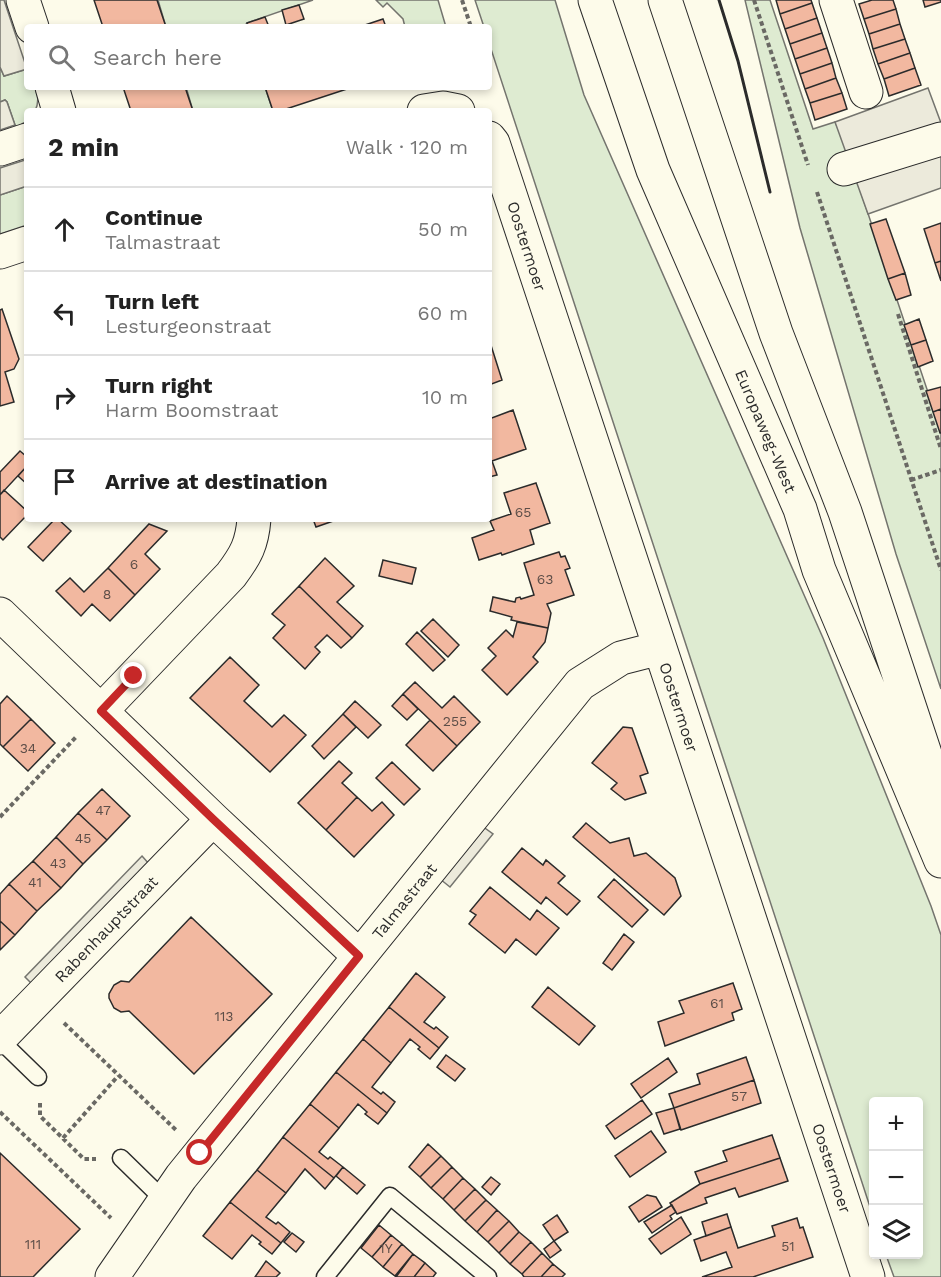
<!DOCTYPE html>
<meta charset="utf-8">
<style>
body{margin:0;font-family:"Work Sans",sans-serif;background:#f6f6f6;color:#222}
.controls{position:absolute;right:18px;bottom:18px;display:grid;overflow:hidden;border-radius:6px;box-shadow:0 3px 9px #0003}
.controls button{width:54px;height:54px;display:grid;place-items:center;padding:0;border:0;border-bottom:2px solid #e0e0e0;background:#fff;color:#222;font:30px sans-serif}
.stop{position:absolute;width:18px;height:18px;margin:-14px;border:4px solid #c62828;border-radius:50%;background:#fff}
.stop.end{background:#c62828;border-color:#fff;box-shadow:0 2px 6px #0008}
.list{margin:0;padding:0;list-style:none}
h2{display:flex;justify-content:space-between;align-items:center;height:78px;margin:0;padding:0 24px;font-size:26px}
h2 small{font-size:20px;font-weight:400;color:#767676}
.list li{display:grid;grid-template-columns:39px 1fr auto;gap:18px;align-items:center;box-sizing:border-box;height:84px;padding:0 24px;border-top:2px solid #e0e0e0}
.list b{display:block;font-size:22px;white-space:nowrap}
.list p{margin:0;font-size:20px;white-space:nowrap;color:#767676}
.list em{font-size:20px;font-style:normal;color:#767676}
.icon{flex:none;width:33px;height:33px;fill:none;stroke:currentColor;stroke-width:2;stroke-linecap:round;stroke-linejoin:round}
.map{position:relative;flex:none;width:941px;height:1277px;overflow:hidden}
.search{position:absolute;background:#fff;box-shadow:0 3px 9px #0003;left:24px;top:24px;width:468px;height:66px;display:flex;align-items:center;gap:15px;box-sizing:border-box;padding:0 21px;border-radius:6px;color:#767676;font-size:22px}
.panel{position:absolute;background:#fff;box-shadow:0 3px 9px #0003;left:24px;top:108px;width:468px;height:414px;border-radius:6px}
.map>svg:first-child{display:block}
.green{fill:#deebd1;stroke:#74746e;stroke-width:1.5}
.parking{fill:#eceadb;stroke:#74746e;stroke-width:1.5}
.building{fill:#f2b8a0;stroke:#2b2b2b;stroke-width:1.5}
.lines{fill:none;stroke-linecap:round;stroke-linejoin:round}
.service-casing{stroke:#2b2b2b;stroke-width:19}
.minor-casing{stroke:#2b2b2b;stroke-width:35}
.primary-casing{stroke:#2b2b2b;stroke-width:35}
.path{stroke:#6a6964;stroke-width:4;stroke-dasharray:4.5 3;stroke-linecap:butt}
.service{stroke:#fdfbea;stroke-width:16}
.minor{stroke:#fdfbea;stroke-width:33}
.primary{stroke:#fdfbea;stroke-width:33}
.wall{stroke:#2b2b2b;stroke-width:3}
.route{stroke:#c62828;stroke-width:8}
.labels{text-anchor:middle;stroke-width:4.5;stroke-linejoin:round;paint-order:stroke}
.number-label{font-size:14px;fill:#5d4e48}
.street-label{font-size:16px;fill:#2b2b2b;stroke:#fdfbea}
</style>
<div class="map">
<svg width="941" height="1277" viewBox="0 0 941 1277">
<rect width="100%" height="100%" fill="#fdfbea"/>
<path class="green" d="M158,0h155l-66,23 -3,4h-78z
M376,0h62l8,27h-41l-2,-8 -16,-16 -4,4z
M475,0h80l29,95 239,543 108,268 10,29v342h-47l-8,-22 32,-1v-152h-44l-1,114 -384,-1173v-16h-5z
M745,0h25l43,129 22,-7 8,17 98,292v258l-45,-135 -96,-326z
M0,67l4,9 23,-7v18h9c2,9 3,16 -1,24h-8v10l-10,6 -2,-2 -8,-23 -2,-2 -5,2z
M186,87h79l8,24h-80z
M27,186v39l-27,9v-39z"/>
<path class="parking" d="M0,0h4l23,69 -23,7 -4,-9z
M928,88l13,35v65l-73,26 -33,-92z
M5,100l2,2 8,23 -15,5v-28z
M25,160l2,26 -27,9v-27z
M482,826l11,8 -43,53 -10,-8z
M142,856l8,9 -116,121 -9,-9z"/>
<path class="building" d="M94,0h63l9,27h-63z
M776,0h35l1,3 -32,11z
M872,0h21l3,9 -32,10 -5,-15z
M923,0h18v2l-16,5z
M812,3l5,15 -32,11 -5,-15z
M299,5l5,14 -18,6 -4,-15z
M896,9l4,15 -31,10 -5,-15z
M265,17l4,10h-21l-1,-4z
M817,18l5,15 -32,11 -5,-15z
M383,19l3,8h-27z
M900,24l5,15 -32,10 -4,-15z
M822,33l5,15 -32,11 -5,-15z
M905,39l5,14 -32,11 -5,-15z
M827,48l5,15 -32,11 -5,-15z
M910,53l5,15 -31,11 -6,-15z
M832,63l4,15 -31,11 -5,-15z
M915,68l6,17 -32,11 -5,-17z
M836,78l6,15 -32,10 -5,-14z
M123,87h62l8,24h-62z
M265,87h88l-73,24h-7z
M842,93l5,16 -32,11 -5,-17z
M886,219l19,54 -17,6 -18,-55z
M941,223v38l-6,2 -11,-34z
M941,261v20l-6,-18z
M905,273l6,22 -15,5 -8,-21z
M2,309l17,50 -5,10 -9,3 9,30 -14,4v-96z
M919,319l7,21 -15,5 -7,-20z
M489,339l13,41 -13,5z
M926,340l7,21 -15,6 -7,-22z
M941,387v22l-8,3 -7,-21z
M941,409v24h-1l-7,-21z
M513,410l13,39 -34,12 5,14 -8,2v-58z
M20,451l7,6v9l-27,29v-23z
M27,466v18l-9,-8z
M536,483l14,40 -20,7 4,14 -32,11 -1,-2 -22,7 -7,-22 22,-8 -4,-9 21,-7 -7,-21z
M4,490l23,21v4l-24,25 -3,-3v-42z
M55,519h3l13,12 -28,30 -15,-14z
M313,519h26l-23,8z
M149,524l18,7 -22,23 15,15 -25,26 -27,-27z
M559,552l2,5 4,-1 5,12 -5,2 9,25 -27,9 4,9 -3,15 -37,-8 1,-3 -22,-6 3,-14 22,5 1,-4 4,-1 1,2 13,-4 -10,-32z
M325,558l29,28 -17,16 26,24 -11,12 -53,-52z
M383,560l33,8 -4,16 -33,-8z
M108,568l27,27 -25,26 -18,-17 -11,12 -25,-25 14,-13 14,14z
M299,586l53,52 -11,10 -14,-13 -12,12 5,5 -15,17 -32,-31 12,-13 -13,-11z
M433,619l26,26 -11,12 -27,-26z
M517,622l31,6 -3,14 -12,15 5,5 -31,33 -25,-25 14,-14 -8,-8 18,-18 7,7z
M417,632l28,28 -12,11 -27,-27z
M230,657l29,28 -15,16 28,26 12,-12 22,20 -36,37 -80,-74z
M415,682l27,26 12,-12 26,26 -23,24 -54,-52z
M403,694l15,15 -11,11 -15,-14z
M7,696l24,23 -28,28 -3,-3v-40z
M355,701l26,24 -13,13 -25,-24z
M343,714l13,13 -32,32 -12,-13z
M31,719l24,24 -27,28 -25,-24z
M430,720l27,26 -24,25 -27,-26z
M623,727l9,1 16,45 -8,3 6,17 -21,7 -14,-11 6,-6 -25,-20z
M339,761l13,12 -10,10 15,14 -31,33 -28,-27z
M392,762l28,27 -16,16 -28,-27z
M102,789l28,27 -23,24 -29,-27z
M357,797l15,14 10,-9 12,13 -40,42 -28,-27z
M78,813l29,27 -24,24 -27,-27z
M586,823l24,20 19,-5 5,18 12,-3 29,25 6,18 -17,19 -91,-78z
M56,837l27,27 -22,24 -28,-27z
M522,848l21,17 3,-5 19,16 -7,7 22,18 -13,14 -21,-18 -5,7 -39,-32z
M33,861l28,27 -24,23 -28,-27z
M614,879l34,31 -16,17 -34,-30z
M9,884l28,27 -22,24 -15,-14v-27z
M490,887l40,33 7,-10 22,18 -23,27 -20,-16 -11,14 -36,-29 7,-9 -6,-4z
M191,917l81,77 -78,80 -65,-63 -8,1 -7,-4 -5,-10v-4l5,-9 7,-4 8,1z
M0,921l15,14 -15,15z
M624,934l10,8 -22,28 -9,-7z
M416,973l29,24 -21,25 10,7 2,-2 12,10 -9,11 -50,-41z
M733,983l9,26 -10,4 2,7 -69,26 -7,-24 26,-9 -5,-12z
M548,987l47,39 -16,19 -47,-38z
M389,1007l50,41 -9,11 -12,-10 2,-2 -10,-8 -19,24 -28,-24z
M363,1039l28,24 -19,24 9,7 2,-2 12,10 -8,11 -51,-41z
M446,1055l19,14 -10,12 -18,-14z
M746,1057l8,23 -80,28 -5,-14 31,-10 -3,-10z
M668,1058l9,14 -36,26 -10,-14z
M336,1072l51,41 -9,11 -13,-10 2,-2 -9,-8 -19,24 -29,-24z
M754,1080l7,23 -80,27 -7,-22z
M642,1100l10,14 -37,25 -9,-13z
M310,1104l29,24 -20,24 9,7 2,-2 13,10 -9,11 -51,-41z
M674,1108l6,21 -16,5 -8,-21z
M651,1131l15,21 -36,25 -15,-21z
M772,1135l8,23 -80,26 -5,-12 32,-11 -4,-10z
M283,1137l51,41 -9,11 -20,-20 -19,24 -29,-23z
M428,1144l13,12 -21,21 -11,-10z
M0,1153l80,76 -47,48h-33z
M441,1156l11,11 -21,21 -11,-11z
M780,1158l8,23 -49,16 -4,-9 -30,10 2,5 -30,11 -7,-11 30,-19z
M343,1167l22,18 -8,9 -21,-18z
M452,1167l11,11 -20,21 -12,-11z
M257,1170l29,23 -20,24 10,7 2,-2 12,10 -9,11 -51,-41z
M491,1177l9,7 -9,11 -9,-8z
M463,1178l12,11 -21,21 -11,-11z
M475,1189l11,11 -21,21 -11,-11z
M647,1195l9,2 6,10 -23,15 -10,-15z
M486,1200l11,10 -20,22 -12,-11z
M230,1202l51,41 -9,11 -13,-10 2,-2 -9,-7 -20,24 -29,-23z
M672,1205l4,7 -6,4 2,3 -20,14 -8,-11z
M497,1210l12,11 -21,21 -11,-10z
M727,1214l4,13 -25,9 -4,-14z
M557,1215l11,17 -14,9 -11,-16z
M681,1217l10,17 -30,20 -12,-15z
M797,1218l3,10 3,-1 10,30 -60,20h-51l30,-10 -6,-15 -25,9 -7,-21 37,-13 7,21 37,-12 -3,-10z
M509,1221l10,11 -20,21 -11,-11z
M379,1225l12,10 -19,22 -11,-9z
M519,1232l12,10 -21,22 -11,-11z
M292,1233l12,9 -8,10 -12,-10z
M391,1235l11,9 -19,23 -11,-10z
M554,1241l7,9 -11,8 -6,-9z
M531,1242l11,11 -20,21 -12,-10z
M402,1244l11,10 -18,22 -12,-9z
M542,1253l11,11 -12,13h-17l-2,-3z
M413,1254l12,9 -11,14h-18z
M266,1261l14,12 -4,4h-21z
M425,1263l11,10 -3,4h-19z
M553,1264l12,10 -3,3h-21z"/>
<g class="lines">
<g class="service-casing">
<path id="service" d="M0,1040l38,37
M121,1158l43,42
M325,1277l65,-81 98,81"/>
</g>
<g class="minor-casing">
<path id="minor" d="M23,0l9,27
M836,0l30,92
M52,87l7,24
M424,111l19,-3 15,3
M489,138l4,5 375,1134
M0,149l27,-9
M844,169l97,-30
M0,252l27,-9
M0,614l213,205 146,137
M101,711l130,-136c15,-20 21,-31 23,-56
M0,1038l213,-219
M112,1277l69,-100 399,-493 41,-26 39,-10"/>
</g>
<g class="primary-casing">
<path id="primary" d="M595,0l58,170 147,339 19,61 122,291
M665,0l111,333 69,179 96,290"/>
</g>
<path class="path" d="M462,0l9,27
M754,0l54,165
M817,192l124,378
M898,314l43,135
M911,480l30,-10
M0,817l77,-81
M64,1023l112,107
M40,1103v13l44,43h12
M0,1112l111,106
M63,1138l55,-62"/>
<use href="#service" class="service"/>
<use href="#minor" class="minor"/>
<use href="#primary" class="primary"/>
<path class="wall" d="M719,0l19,61 32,131"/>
</g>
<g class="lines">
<path class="route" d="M134,676l-33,35 112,108 146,137 -159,197"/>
</g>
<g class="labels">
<g class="number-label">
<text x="523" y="517">65</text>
<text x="134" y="569">6</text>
<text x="545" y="584">63</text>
<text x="107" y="599">8</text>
<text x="455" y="726">255</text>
<text x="28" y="753">34</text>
<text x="103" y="815">47</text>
<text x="83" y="843">45</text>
<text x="58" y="868">43</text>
<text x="35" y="887">41</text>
<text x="717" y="1008">61</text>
<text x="224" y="1021">113</text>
<text x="739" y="1101">57</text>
<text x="33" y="1249">111</text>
<text x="788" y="1251">51</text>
<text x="386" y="1253">1Y</text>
</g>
<g class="street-label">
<text transform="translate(527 246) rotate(72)" y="6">Oostermoer</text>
<text transform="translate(766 431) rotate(67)" y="6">Europaweg-West</text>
<text transform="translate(679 707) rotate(72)" y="6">Oostermoer</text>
<text transform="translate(404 901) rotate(-51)" y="6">Talmastraat</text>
<text transform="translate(106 929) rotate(-46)" y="6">Rabenhauptstraat</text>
<text transform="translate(832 1168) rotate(72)" y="6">Oostermoer</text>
</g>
</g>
</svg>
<div class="controls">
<button>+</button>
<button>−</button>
<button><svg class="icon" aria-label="layers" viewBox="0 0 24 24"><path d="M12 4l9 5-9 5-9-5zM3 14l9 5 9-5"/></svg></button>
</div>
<div class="stop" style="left:200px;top:1153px"></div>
<div class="stop end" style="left:134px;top:676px"></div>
<div class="search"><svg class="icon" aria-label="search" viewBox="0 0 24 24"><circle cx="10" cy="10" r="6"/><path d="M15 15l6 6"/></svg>Search here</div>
<section class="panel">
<h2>2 min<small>Walk · 120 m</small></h2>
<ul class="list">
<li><svg class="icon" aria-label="ahead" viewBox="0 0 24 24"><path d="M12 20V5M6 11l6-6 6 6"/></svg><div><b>Continue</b><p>Talmastraat</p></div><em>50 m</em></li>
<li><svg class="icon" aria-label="left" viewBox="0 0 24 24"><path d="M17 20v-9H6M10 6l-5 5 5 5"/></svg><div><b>Turn left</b><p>Lesturgeonstraat</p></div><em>60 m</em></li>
<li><svg class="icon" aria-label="right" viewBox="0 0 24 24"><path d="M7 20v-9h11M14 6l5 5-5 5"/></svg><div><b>Turn right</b><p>Harm Boomstraat</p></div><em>10 m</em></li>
<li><svg class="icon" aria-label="arrive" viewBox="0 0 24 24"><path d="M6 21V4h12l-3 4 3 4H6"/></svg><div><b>Arrive at destination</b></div></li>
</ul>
</section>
</div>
